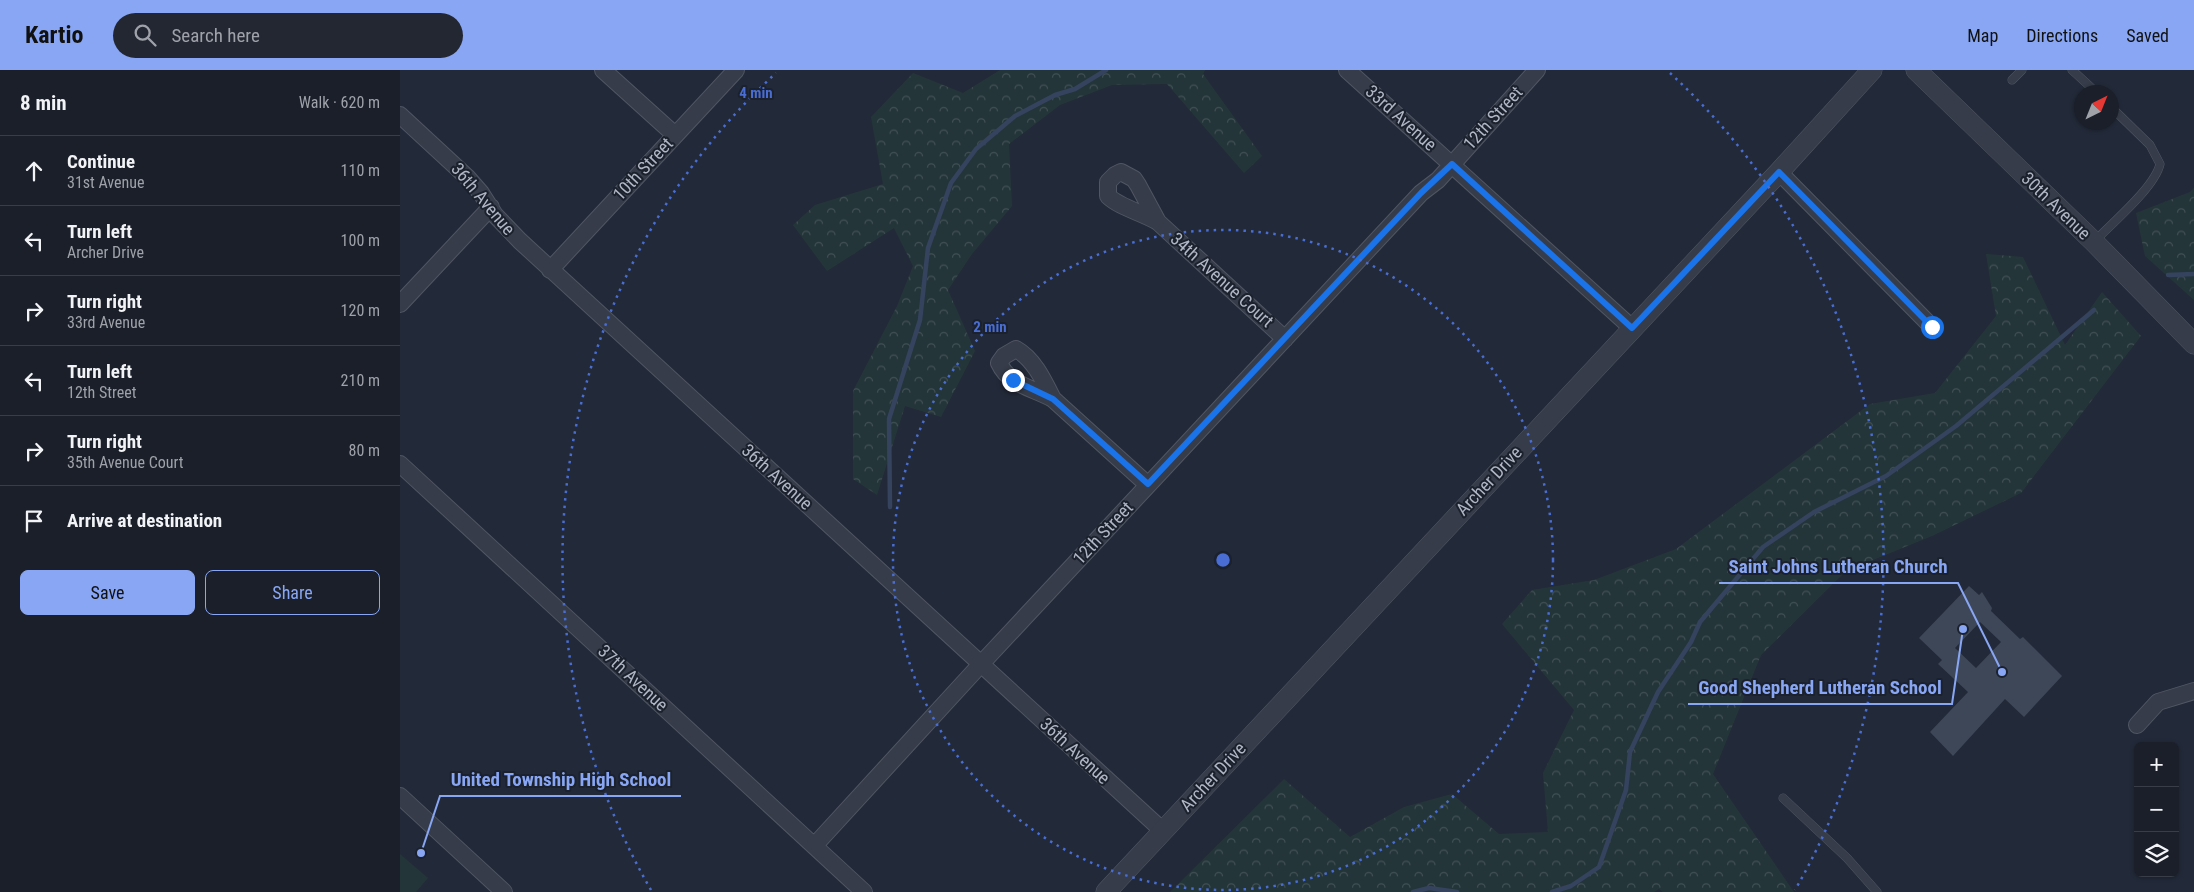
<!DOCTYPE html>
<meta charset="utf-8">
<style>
body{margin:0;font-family:"Roboto Condensed",sans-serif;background:#232732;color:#f1f3f6}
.controls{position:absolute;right:15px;bottom:15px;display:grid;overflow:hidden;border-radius:8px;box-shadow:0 1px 4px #0004}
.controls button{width:45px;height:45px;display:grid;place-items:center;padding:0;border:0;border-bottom:1px solid #383d47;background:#1a1f2a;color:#f1f3f6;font:25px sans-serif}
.compass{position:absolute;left:1674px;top:15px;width:45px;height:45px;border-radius:50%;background:#1a1f2a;box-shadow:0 1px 4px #0004;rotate:43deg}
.stop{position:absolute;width:15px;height:15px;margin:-11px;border:4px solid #1a73e8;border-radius:50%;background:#fff}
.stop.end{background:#1a73e8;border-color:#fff;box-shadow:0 1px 5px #0008}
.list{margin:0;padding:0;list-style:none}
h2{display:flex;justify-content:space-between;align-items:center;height:65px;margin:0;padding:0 20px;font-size:21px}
h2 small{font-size:16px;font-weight:400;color:#9fa2a8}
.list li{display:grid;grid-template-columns:32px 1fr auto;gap:15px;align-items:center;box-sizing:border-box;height:70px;padding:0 20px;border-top:1px solid #383d47}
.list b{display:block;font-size:19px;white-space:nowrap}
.list p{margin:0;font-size:16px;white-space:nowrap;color:#9fa2a8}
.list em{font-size:16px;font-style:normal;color:#9fa2a8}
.actions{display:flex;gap:10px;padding:15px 20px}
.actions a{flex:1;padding:11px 0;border:1px solid #88a6f3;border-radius:8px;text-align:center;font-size:18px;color:#88a6f3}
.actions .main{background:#88a6f3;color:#111}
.icon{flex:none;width:28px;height:28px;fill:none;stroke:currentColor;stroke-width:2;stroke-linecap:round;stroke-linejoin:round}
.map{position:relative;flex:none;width:1794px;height:822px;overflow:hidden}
header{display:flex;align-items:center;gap:30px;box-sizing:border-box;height:70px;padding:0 25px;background:#88a6f3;color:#111}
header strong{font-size:24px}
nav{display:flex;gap:28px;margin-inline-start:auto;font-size:18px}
.search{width:350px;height:45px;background:#232732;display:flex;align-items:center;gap:12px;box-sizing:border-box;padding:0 18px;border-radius:28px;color:#9fa2a8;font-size:19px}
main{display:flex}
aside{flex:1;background:#1a1f2a}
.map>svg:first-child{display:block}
.grass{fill:#243539}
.forest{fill:url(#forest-crowns)}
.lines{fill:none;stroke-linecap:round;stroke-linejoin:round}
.stream{stroke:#36435f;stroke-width:4.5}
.building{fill:#3e4758;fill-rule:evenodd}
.service-casing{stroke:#515664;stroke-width:9}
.minor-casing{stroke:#515664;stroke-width:18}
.tertiary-casing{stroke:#515664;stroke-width:21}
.service{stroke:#363c49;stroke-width:8}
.minor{stroke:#363c49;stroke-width:16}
.tertiary{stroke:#363c49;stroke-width:20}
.route{stroke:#1a73e8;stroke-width:6}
.ring{fill:none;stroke:#496dd2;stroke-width:2.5;stroke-dasharray:2.5 5}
.labels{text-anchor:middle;stroke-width:4;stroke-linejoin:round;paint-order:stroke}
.street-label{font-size:18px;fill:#b1b6c5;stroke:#1b212d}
.centre{fill:#496dd2;stroke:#1b212d;stroke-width:2.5}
.ring-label{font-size:15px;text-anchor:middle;font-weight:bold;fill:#496dd2;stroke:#1b212d;stroke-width:4;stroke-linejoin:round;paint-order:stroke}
.leader{fill:none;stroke:#88a6f3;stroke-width:2}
.callout-dot{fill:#88a6f3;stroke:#1b212d;stroke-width:2}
.callout-label{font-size:19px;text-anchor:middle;font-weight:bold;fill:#88a6f3;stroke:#1b212d;stroke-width:4;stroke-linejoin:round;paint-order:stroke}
</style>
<header>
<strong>Kartio</strong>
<div class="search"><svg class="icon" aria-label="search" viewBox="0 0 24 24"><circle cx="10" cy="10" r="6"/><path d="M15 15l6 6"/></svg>Search here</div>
<nav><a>Map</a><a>Directions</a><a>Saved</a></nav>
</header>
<main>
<aside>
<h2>8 min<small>Walk · 620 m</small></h2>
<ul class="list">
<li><svg class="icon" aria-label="ahead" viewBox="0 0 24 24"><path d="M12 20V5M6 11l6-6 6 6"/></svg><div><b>Continue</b><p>31st Avenue</p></div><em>110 m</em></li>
<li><svg class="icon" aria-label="left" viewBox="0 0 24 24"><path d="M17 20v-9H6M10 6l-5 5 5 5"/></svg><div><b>Turn left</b><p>Archer Drive</p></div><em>100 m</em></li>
<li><svg class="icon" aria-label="right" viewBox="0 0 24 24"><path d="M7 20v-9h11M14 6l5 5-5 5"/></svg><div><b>Turn right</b><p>33rd Avenue</p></div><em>120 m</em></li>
<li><svg class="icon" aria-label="left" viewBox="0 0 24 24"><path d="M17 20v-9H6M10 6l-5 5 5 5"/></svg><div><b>Turn left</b><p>12th Street</p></div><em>210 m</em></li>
<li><svg class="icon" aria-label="right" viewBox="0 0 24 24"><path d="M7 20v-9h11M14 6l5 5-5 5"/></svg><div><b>Turn right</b><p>35th Avenue Court</p></div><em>80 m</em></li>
<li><svg class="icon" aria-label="arrive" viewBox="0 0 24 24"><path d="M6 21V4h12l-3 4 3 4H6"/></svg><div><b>Arrive at destination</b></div></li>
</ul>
<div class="actions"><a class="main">Save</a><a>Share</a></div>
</aside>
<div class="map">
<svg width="1794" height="822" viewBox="0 0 1794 822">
<defs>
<pattern id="forest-crowns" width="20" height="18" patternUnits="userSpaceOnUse" patternTransform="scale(1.25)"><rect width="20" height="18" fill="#243539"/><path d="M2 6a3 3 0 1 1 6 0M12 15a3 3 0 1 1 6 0" fill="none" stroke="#415054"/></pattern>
</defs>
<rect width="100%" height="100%" fill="#222938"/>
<path class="grass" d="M0,784l28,24 -12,14h-16z"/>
<path class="forest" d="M600,0h205l-2,4 59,82 -18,17 -77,-89 -55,1 -52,20 -51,39 3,62 -40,48 -24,36 27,61 -34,66 -36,-11 -28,89 -24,-16v-88l44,-85 16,-40 -19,-38 -67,43 -34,-46 22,-20 68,-21 -12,-67 42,-44 50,20z
M1794,118v112l-49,-44 -9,-43 54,-21z
M1586,184l37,3 42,88 37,-53 39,44 -120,157 -89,43 -86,35 -85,84 -48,119 81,118h-131l-4,-3 -5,3h-484l114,-113 66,58 54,-30 48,-13 47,40 49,-2 -5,-59 31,-63 -72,-86 30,-34 62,-10 82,-31 194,-145 65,-11 61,-77z"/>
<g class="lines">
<path class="stream" d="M1768,205l26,-1
M490,437l-1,-88 31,-99 8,-72 23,-65 25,-34 39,-33 40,-21 20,-6 31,-19
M1013,822l16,-4 28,4
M1152,822l19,-6 28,-19 27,-77 4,-38 28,-60 33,-50 9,-20 63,-75 51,-35 72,-36 70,-50 138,-116"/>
</g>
<path class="building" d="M1569,516l10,9 3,-3 10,16 -1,3 29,28 3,-2 39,39 -38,41 -19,-18 -52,57 -23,-24 38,-40 -30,-28 4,-4 -23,-22zM1580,552l21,20 -25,26 -21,-20z"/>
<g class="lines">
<g class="service-casing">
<path id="service" d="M1672,0l24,22
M1612,10l10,-10
M1695,171c17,-18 60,-54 65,-77l-10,-19 -38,-37
M1383,728l64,60 30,34"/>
</g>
<g class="minor-casing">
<path id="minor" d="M203,0l72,65
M947,0l285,258
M0,45l67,62 14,16 14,22 25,26 643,590
M1379,102l153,155
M758,152l-20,-37 -4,-6 -13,-7 -6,3 -7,7v14c11,11 35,17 50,26l127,117
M150,200l186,-200
M0,234l91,-97
M653,329c-9,-18 -19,-40 -37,-50l-12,7 -5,7c10,22 34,25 54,36l95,86
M0,394l464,428
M1737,655l21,-23 36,-11
M0,726l104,96
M415,775l166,-181 440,-471 17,-13 99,-110"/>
</g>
<g class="tertiary-casing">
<path id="tertiary" d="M1516,0l178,172 100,102
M706,822l673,-720 93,-102"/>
</g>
<use href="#service" class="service"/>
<use href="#minor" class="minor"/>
<use href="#tertiary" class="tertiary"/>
</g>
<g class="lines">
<path class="route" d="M613,310l40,19 95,85 273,-291 31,-29 180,164 147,-156 153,155"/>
</g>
<g class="ring">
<circle cx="823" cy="490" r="330"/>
<path d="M251 820A661 661 0 0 1 376 3M1270 3A661 661 0 0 1 1395 820"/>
</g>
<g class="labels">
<g class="street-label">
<text transform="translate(1001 48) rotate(42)" y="6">33rd Avenue</text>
<text transform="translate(1093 48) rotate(-48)" y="6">12th Street</text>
<text transform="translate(243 99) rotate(-47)" y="6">10th Street</text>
<text transform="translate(83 129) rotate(50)" y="6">36th Avenue</text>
<text transform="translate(1656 136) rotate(44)" y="6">30th Avenue</text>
<text transform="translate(822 210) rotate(42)" y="6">34th Avenue Court</text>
<text transform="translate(377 407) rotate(42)" y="6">36th Avenue</text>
<text transform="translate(1089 411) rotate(-47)" y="6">Archer Drive</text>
<text transform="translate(703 463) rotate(-47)" y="6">12th Street</text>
<text transform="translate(233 608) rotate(43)" y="6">37th Avenue</text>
<text transform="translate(675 681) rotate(43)" y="6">36th Avenue</text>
<text transform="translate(813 707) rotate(-47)" y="6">Archer Drive</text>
</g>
</g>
<circle cx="823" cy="490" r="8" class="centre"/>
<g class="ring-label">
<text x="356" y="28">4 min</text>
<text x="590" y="262">2 min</text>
</g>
<path class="leader" d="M1602 602L1558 513H1319M1563 559L1552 634H1288M21 783L40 726H281"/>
<g class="callout-dot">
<circle cx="1602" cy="602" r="5"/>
<circle cx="1563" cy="559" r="5"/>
<circle cx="21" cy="783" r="5"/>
</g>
<g class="callout-label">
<text x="1438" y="503">Saint Johns Lutheran Church</text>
<text x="1420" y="624">Good Shepherd Lutheran School</text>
<text x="161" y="716">United Township High School</text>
</g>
</svg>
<div class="controls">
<button>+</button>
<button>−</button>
<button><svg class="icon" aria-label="layers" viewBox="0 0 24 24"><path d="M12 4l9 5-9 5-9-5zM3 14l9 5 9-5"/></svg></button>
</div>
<svg class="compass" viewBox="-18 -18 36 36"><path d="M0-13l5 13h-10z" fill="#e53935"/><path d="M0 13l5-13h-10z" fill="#9fa2a8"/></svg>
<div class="stop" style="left:1532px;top:257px"></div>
<div class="stop end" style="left:613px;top:310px"></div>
</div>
</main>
